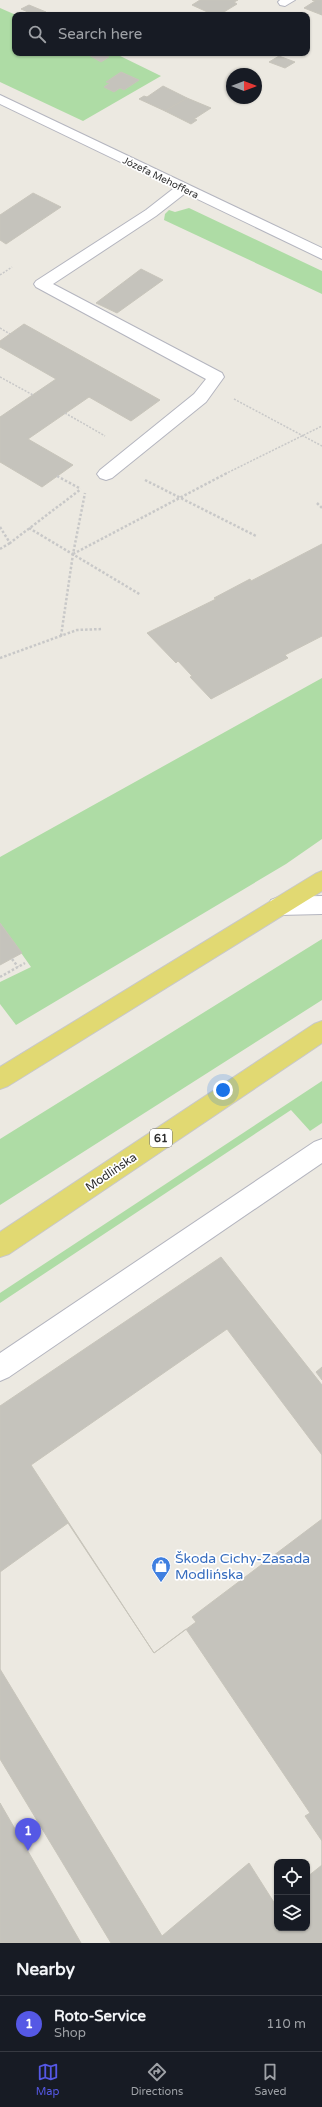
<!DOCTYPE html>
<meta charset="utf-8">
<style>
body{margin:0;font-family:"Varela Round",sans-serif;background:#20242c;color:#f1f3f6}
.controls{position:absolute;right:12px;bottom:12px;display:grid;overflow:hidden;border-radius:8px;box-shadow:0 1px 3px #0004}
.controls button{width:36px;height:36px;display:grid;place-items:center;padding:0;border:0;border-bottom:1px solid #363941;background:#171b24;color:#f1f3f6;font:20px sans-serif}
.compass{position:absolute;left:226px;top:68px;width:36px;height:36px;border-radius:50%;background:#171b24;box-shadow:0 1px 3px #0004;rotate:90deg}
.you{position:absolute;left:223px;top:1090px;width:14px;height:14px;margin:-10px;border:3px solid #fff;border-radius:50%;background:#1a73e8;box-shadow:0 0 0 6px #1a73e833}
.badge{display:grid;place-items:center;width:26px;height:26px;border-radius:50%;background:#5558e5;color:#fff;font-size:13px;font-weight:700}
.pin{position:absolute;translate:-50% -33px;filter:drop-shadow(0 1px 2px #0008)}
.pin::after{content:'';position:absolute;top:21px;width:14px;height:12px;background:inherit;clip-path:polygon(0 0,100% 0,50% 100%)}
.list{margin:0;padding:0;list-style:none}
h2{display:flex;justify-content:space-between;align-items:center;height:52px;margin:0;padding:0 16px;font-size:17px}
h2 small{font-size:13px;font-weight:400;color:#9ea1a6}
.list li{display:grid;grid-template-columns:26px 1fr auto;gap:12px;align-items:center;box-sizing:border-box;height:56px;padding:0 16px;border-top:1px solid #363941}
.list b{display:block;font-size:15px;white-space:nowrap}
.list p{margin:0;font-size:13px;white-space:nowrap;color:#9ea1a6}
.list em{font-size:13px;font-style:normal;color:#9ea1a6}
.icon{flex:none;width:22px;height:22px;fill:none;stroke:currentColor;stroke-width:2;stroke-linecap:round;stroke-linejoin:round}
.map{position:relative;flex:none;width:322px;height:1943px;overflow:hidden}
.search{position:absolute;background:#171b24;box-shadow:0 1px 3px #0004;left:12px;right:12px;top:12px;height:44px;display:flex;align-items:center;gap:10px;box-sizing:border-box;padding:0 14px;border-radius:8px;color:#9ea1a6;font-size:15px}
.sheet{height:108px;background:#171b24}
nav{display:flex;justify-content:space-around;align-items:center;box-sizing:border-box;height:56px;border-top:1px solid #363941;background:#171b24;font-size:11px;color:#9ea1a6}
nav a{display:grid;justify-items:center;gap:2px}
nav .on{color:#5558e5}
.map>svg:first-child{display:block}
.green{fill:#aedca5}
.building{fill:#c5c3bc;stroke:#c8c5bb;fill-rule:evenodd}
.lines{fill:none;stroke-linecap:round;stroke-linejoin:round}
.lane-casing{stroke:#b4b5bf;stroke-width:2}
.secondary-casing{stroke:#b4b5bf;stroke-width:2}
.primary-casing{stroke:#c8c8c8;stroke-width:2}
.path-far1{stroke:#c8c8c8;stroke-width:1.5;stroke-dasharray:2 1.5;stroke-linecap:butt}
.path{stroke:#c8c8c8;stroke-width:2.5;stroke-dasharray:2.5 2;stroke-linecap:butt}
.lane{fill:#fff;fill-rule:evenodd}
.secondary{fill:#fff;fill-rule:evenodd}
.primary{fill:#e1d972;fill-rule:evenodd}
.labels{text-anchor:middle;stroke-width:3.5;stroke-linejoin:round;paint-order:stroke}
.far-street-label{font-size:10px;fill:#2d2d2d;stroke:#fff}
.shield{fill:#fff;stroke:#6c6c6c;stroke-width:1}
.shield-label{font-size:11px;font-weight:bold;fill:#2d2d2d}
.street-label{font-size:12px;fill:#2d2d2d;stroke:#fff}
.near-shop-label{font-size:14px;fill:#366cbe;stroke:#fff;text-anchor:start}
</style>
<div class="map">
<svg width="322" height="1943" viewBox="0 0 322 1943">
<rect width="100%" height="100%" fill="#ece9e1"/>
<path class="green" d="M0,8l16,7 -1,38h99l47,23 -78,45 -83,-39z
M189,208l133,63v23l-158,-74 1,-6 4,-4 6,2z
M322,678v161l-36,25 -270,161 -16,-21v-22l31,-15 -31,-44v-66z
M322,939v61l-322,205v-66z
M322,1081v42l-12,8 -19,-21 -291,193v-10z"/>
<path class="building" d="M200,0h38l-4,2 3,2 -18,11h-5l-22,-10z
M312,0h10v15l-18,-7 11,-7z
M29,5l17,7 -6,3h-5l-14,-6z
M89,53h11l9,4 -8,5 -14,-8z
M279,56l16,6 -10,6 -16,-6z
M121,72l18,8 -15,10 -4,-2 -6,4 -10,-5 6,-4 -4,-1z
M163,86l24,12 -22,13 -26,-12 5,-3 3,1z
M187,98l24,10 -17,11 3,1 -6,4 -26,-13z
M33,193l28,14 -55,37 -6,-4v-25z
M141,269l22,11 -46,33 -21,-10z
M24,324l136,76 -29,21 -42,-24 -61,42 45,26 -31,22 -42,-25v-45l56,-38 -56,-32v-6z
M322,544v92l-37,19 3,3 -77,41 -21,-22 2,-1 -14,-15 -2,2 -29,-30 69,-34 -2,-1 36,-19 1,2z
M0,923l22,30 -22,12z
M221,1257l101,128v558h-211l-111,-184v-353zM277,1862h30v66h-30z
M227,1329l95,126v64l-130,98 4,5 -42,31 -123,-188z
M322,1367v13l-6,-8z
M68,1523l86,130 32,-24 124,184 -5,3 17,25v24l-15,12v-15h-30v40l-2,2 -26,-41 -87,73 -162,-267v-97z
M0,1803l81,140h-81z"/>
<g class="lines">
<g class="lane-casing">
<path id="lane" d="M280,0h15l-10,6 -5,-1 -2,-3z
M183,184l5,1 2,3 -2,3 -32,25 -103,68 169,89 2,4 -18,25 -94,76 -6,2 -6,-2 -3,-4 3,-4 94,-76 12,-15 -170,-92 -2,-3 2,-3 110,-71 32,-25z
M322,896v18l-43,1 -8,-3 -3,-6 3,-6 8,-3z
M322,1139v24l-313,214 -9,4v-28l314,-211z"/>
</g>
<g class="secondary-casing">
<path id="secondary" d="M0,95l322,153v11l-322,-155z"/>
</g>
<g class="primary-casing">
<path id="primary" d="M322,871v20l-314,195 -8,3v-22l315,-193z
M322,1021v22l-313,211 -9,3v-25l314,-208z"/>
</g>
<path class="path-far1" d="M0,275l12,-8
M0,328l10,6
M0,377l33,18
M234,399l88,47
M65,413l40,23
M225,474l97,-48"/>
<path class="path" d="M57,476l22,12
M145,480l111,56
M317,503l5,5
M0,527l10,16 71,-54
M29,528l112,67
M0,549l10,-6
M73,554l154,-81
M61,636l12,-82 12,-61
M0,658l77,-28 26,-1
M12,959l6,8
M0,977l25,-14"/>
<use href="#lane" class="lane"/>
<use href="#secondary" class="secondary"/>
<use href="#primary" class="primary"/>
</g>
<defs>
<g id="shop-pin" transform="scale(1)"><path d="M0 17L-7.5 6A9.5 9.5 0 1 1 7.5 6Z" fill="#3f7fe0" stroke="#fff"/><path d="M-5-2.5h2.3a2.7 3.5 0 0 1 5.4 0H5L5.5 6h-11ZM-1.5-2.5h3a1.5 2.3 0 0 0-3 0Z" fill="#fff"/></g>
</defs>
<g fill-rule="evenodd">
<use href="#shop-pin" x="161" y="1566"/>
</g>
<g class="labels">
<g class="far-street-label">
<text transform="translate(161 177) rotate(26)" y="4">Józefa Mehoffera</text>
</g>
<rect class="shield" x="150" y="1129" width="22" height="18" rx="3"/>
<g class="shield-label">
<text x="161" y="1142">61</text>
</g>
<g class="street-label">
<text transform="translate(111 1172) rotate(-34)" y="4">Modlińska</text>
</g>
<g class="near-shop-label">
<text x="175" y="1563">Škoda Cichy-Zasada<tspan x="175" dy="16">Modlińska</tspan></text>
</g>
</g>
</svg>
<div class="controls">
<button><svg class="icon" aria-label="locate" viewBox="0 0 24 24"><circle cx="12" cy="12" r="6"/><path d="M12 2v4M12 18v4M2 12h4M18 12h4"/></svg></button>
<button><svg class="icon" aria-label="layers" viewBox="0 0 24 24"><path d="M12 4l9 5-9 5-9-5zM3 14l9 5 9-5"/></svg></button>
</div>
<svg class="compass" viewBox="-18 -18 36 36"><path d="M0-13l5 13h-10z" fill="#e53935"/><path d="M0 13l5-13h-10z" fill="#9ea1a6"/></svg>
<div class="you"></div>
<div class="pin badge" style="left:28px;top:1851px">1</div>
<div class="search"><svg class="icon" aria-label="search" viewBox="0 0 24 24"><circle cx="10" cy="10" r="6"/><path d="M15 15l6 6"/></svg>Search here</div>
</div>
<section class="sheet">
<h2>Nearby<small></small></h2>
<ul class="list">
<li><span class="badge">1</span><div><b>Roto-Service</b><p>Shop</p></div><em>110 m</em></li>
</ul>
</section>
<nav>
<a class="on"><svg class="icon" aria-label="map" viewBox="0 0 24 24"><path d="M3 6l6-2 6 2 6-2v14l-6 2-6-2-6 2zM9 4v14M15 6v14"/></svg>Map</a>
<a><svg class="icon" aria-label="directions" viewBox="0 0 24 24"><path d="M12 3l9 9-9 9-9-9zM9 14v-3h6M13 9l2 2-2 2"/></svg>Directions</a>
<a><svg class="icon" aria-label="saved" viewBox="0 0 24 24"><path d="M7 4h10v16l-5-4-5 4z"/></svg>Saved</a>
</nav>
